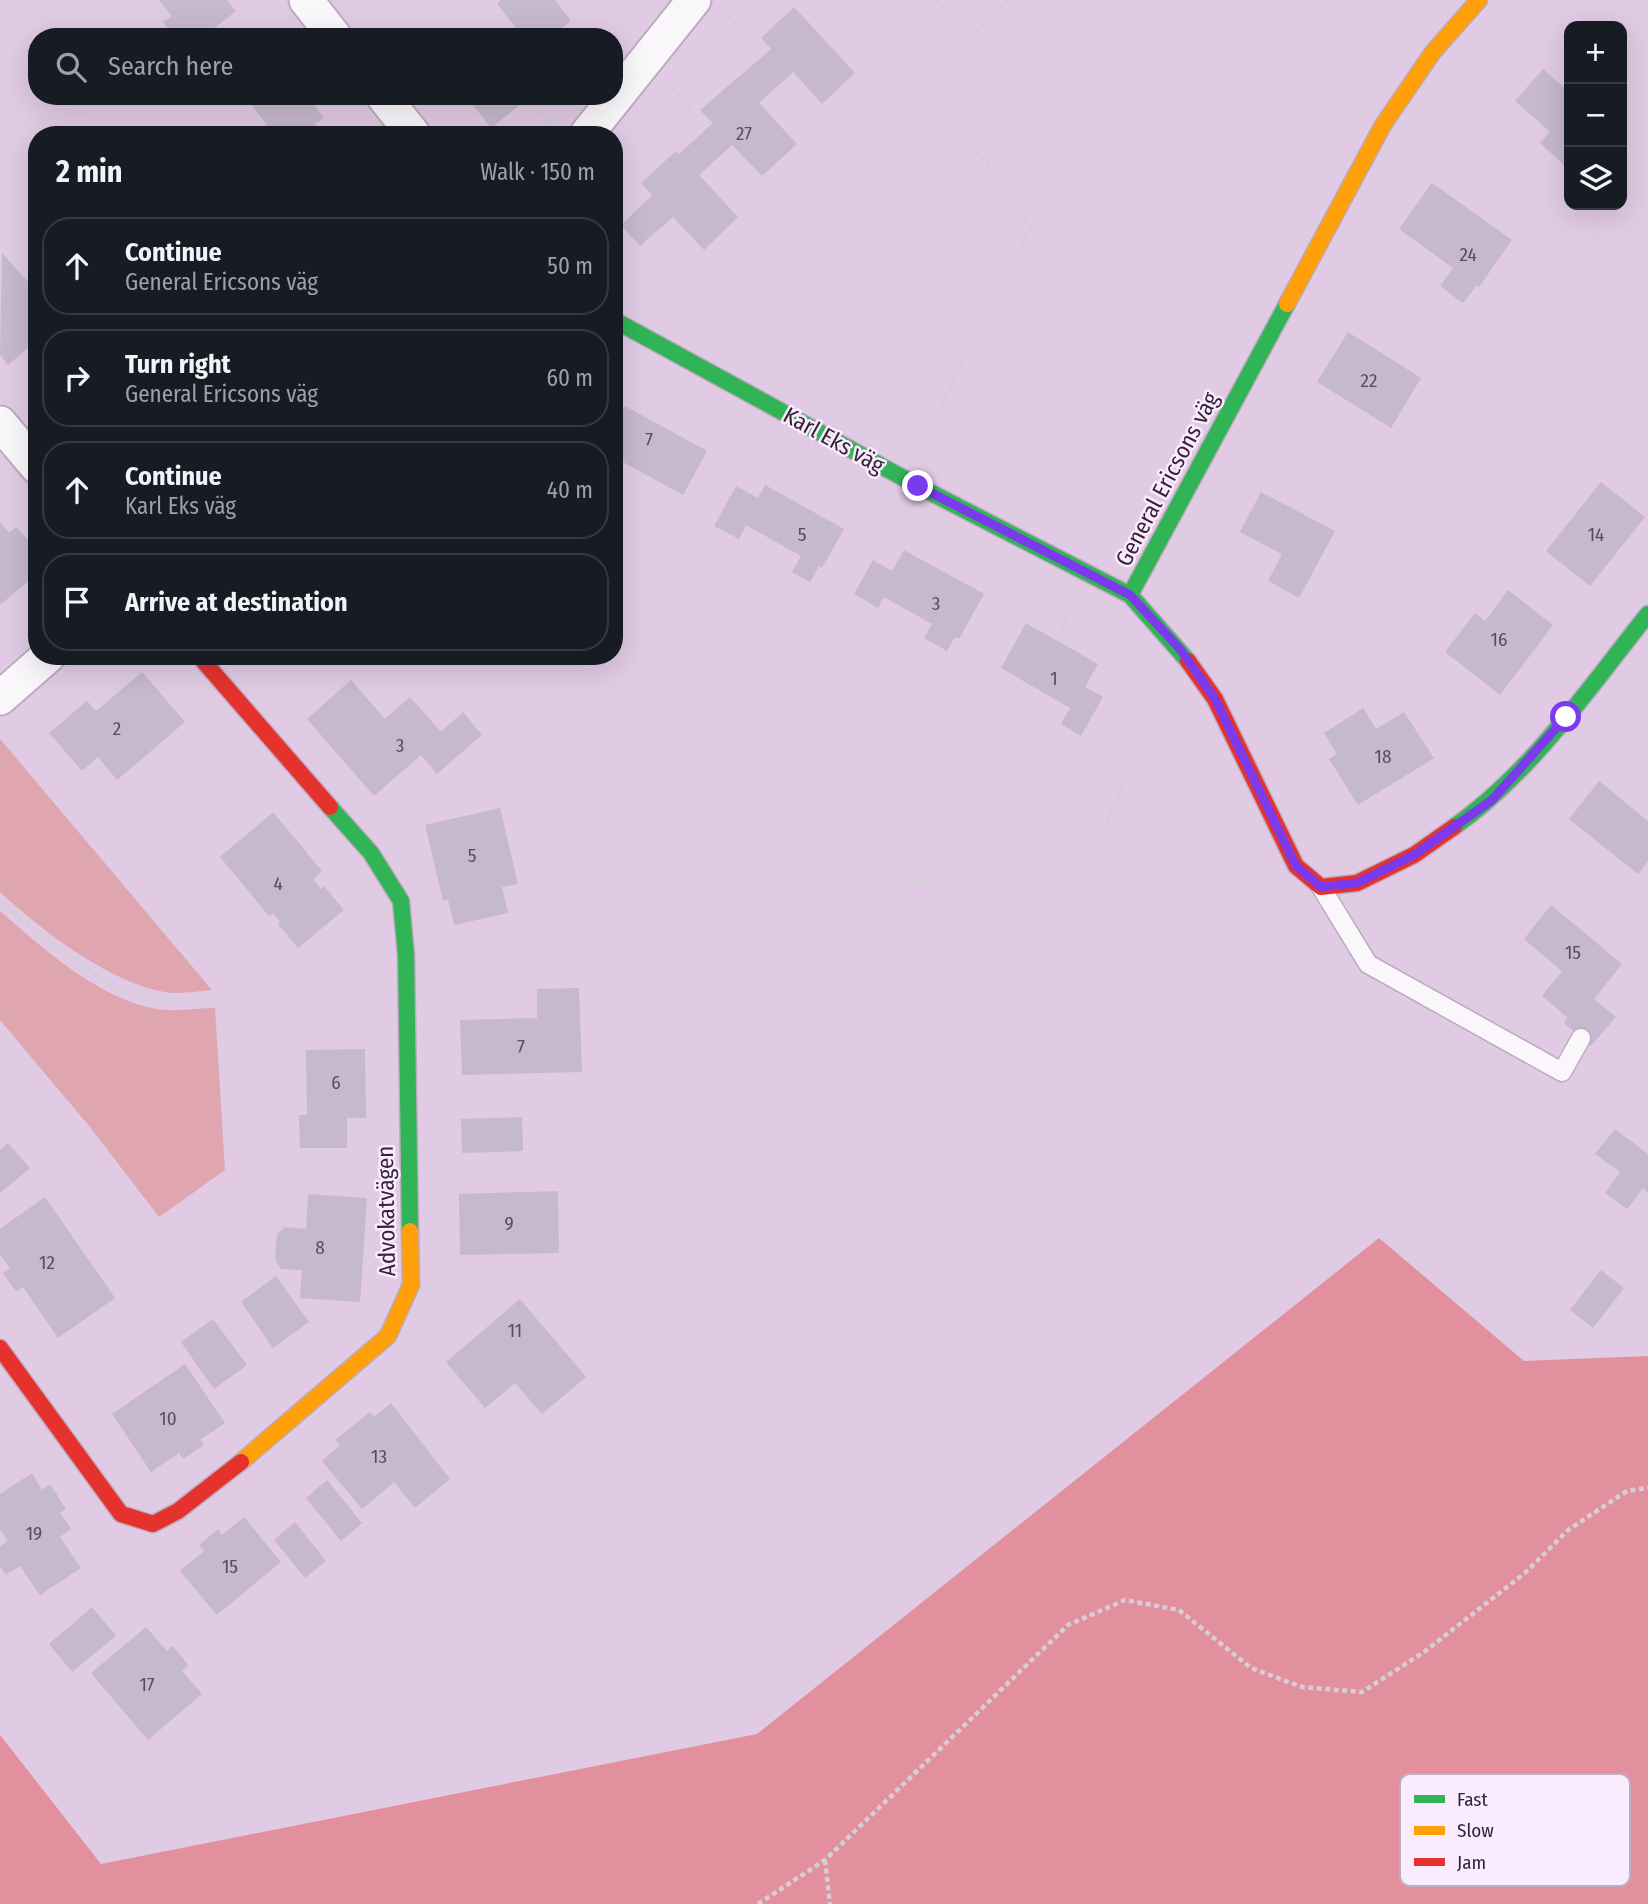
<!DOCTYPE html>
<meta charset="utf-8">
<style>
body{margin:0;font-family:"Fira Sans Condensed",sans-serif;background:#242831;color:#f1f3f6}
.controls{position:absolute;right:21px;top:21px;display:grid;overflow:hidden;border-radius:14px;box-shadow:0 7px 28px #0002}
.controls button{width:63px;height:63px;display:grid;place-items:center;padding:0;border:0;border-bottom:2px solid #363941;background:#171b24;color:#f1f3f6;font:35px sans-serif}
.stop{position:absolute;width:21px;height:21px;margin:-16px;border:5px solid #7c3aed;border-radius:50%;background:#fff}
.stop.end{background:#7c3aed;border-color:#fff;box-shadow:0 2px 7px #0008}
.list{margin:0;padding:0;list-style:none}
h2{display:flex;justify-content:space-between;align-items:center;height:91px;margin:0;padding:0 28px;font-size:30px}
h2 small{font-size:23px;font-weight:400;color:#9ea1a6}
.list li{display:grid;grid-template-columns:46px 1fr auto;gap:21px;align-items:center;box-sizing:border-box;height:98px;margin:0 14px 14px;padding:0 14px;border:2px solid #363941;border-radius:28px}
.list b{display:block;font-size:26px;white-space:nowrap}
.list p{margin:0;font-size:23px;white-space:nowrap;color:#9ea1a6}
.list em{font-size:23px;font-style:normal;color:#9ea1a6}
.icon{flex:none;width:38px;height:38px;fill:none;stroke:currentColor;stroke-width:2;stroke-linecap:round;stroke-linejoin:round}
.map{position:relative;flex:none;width:1648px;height:1904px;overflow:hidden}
.search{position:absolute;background:#171b24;box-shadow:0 7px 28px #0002;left:28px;top:28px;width:595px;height:77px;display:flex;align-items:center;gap:18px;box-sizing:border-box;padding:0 24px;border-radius:28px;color:#9ea1a6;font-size:26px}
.panel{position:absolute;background:#171b24;box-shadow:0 7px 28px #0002;left:28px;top:126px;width:595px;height:539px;border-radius:28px}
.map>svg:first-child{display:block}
.green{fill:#e0a6b0}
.forest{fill:#e2909e}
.building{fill:#c6b8cd}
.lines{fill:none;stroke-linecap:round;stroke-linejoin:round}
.lane-casing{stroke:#bcabbf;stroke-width:21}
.street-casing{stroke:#bcabbf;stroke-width:37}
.fast-casing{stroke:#bcabbf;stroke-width:19}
.slow-casing{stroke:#bcabbf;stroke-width:19}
.jam-casing{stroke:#bcabbf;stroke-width:19}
.path{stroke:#d5ced6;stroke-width:4.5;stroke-dasharray:5 3.5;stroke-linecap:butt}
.lane{stroke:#faf7fb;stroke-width:18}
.street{stroke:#faf7fb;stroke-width:33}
.fast{stroke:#30b455;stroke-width:16}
.slow{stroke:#ff9f0a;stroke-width:16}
.jam{stroke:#e5322d;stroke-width:16}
.route{stroke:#7c3aed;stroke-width:9}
.labels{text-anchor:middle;stroke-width:5;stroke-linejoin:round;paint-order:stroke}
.number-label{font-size:19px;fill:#5b4b5e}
.street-label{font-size:23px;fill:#342436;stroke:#fbebfe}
.key{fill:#fbebfe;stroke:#bfafc2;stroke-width:2}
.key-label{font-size:19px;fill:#342436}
</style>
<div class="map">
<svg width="1648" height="1904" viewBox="0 0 1648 1904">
<rect width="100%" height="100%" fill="#e0cae4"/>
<path class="green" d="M0,739l212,251c-12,1 -25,3 -38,3 -55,-3 -135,-64 -174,-101z
M0,911c43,38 106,94 166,99 16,1 33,-2 49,-2l10,162 -66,47 -69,-90 -90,-107z"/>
<path class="forest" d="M1379,1238l145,123 124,-5v548h-1648v-169l101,129 656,-130z"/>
<path class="building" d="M159,0h68l9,11 -33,26h-28l-12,-15 9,-6z
M501,0h54l16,21 -15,12 3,4h-42l4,-3 -24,-30z
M794,7l61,66 -33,31 -29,-32 -34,31 38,41 -35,32 -30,-31 -33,30 39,42 -34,33 -31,-33 -33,29 -19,-21 31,-30 -11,-12 35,-32 3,3 34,-31 -13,-13 71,-61 -10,-11z
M1543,69l26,23v72l-3,3 -26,-24 10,-11 -35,-31z
M245,96h62l17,22 -9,6 9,11h-50z
M466,96h65l-40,32z
M1432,183l80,57 -33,47 -2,-2 -14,18 -23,-17 13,-18 -54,-39z
M2,253l35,39v48l-29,25 -8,-10z
M1348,332l73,46 -30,50 -74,-46z
M625,406l82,45 -24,44 -69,-38v-31z
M1601,482l44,35 -55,69 -44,-35z
M765,485l79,44 -22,39 -3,-2 -9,16 -18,-10 9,-16 -55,-31 -7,14 -25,-13 22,-40 22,12z
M1261,492l74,39 -36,67 -31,-17 14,-27 -42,-22z
M0,522l9,11 7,-6 21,23v24l-37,31z
M904,550l80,44 -25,45 -4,-2 -8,14 -23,-13 8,-14 -48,-27 -6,11 -24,-14 19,-34 19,11z
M1508,590l45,35 -53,70 -55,-43 30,-39 10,8z
M1026,623l72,41 -13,23 18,10 -22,39 -20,-12 9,-16 -69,-40z
M142,672l43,50 -68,58 -19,-23 -16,14 -33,-38 38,-32 9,10z
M351,680l34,39 25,-22 31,35 22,-20 19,23 -45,39 -16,-19 -47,41 -67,-77z
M1363,708l13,21 28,-17 30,46 -76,47 -29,-46 8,-5 -13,-21z
M1599,781l49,40v40l-10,13 -69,-55z
M500,808l18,76 -16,3 6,26 -54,12 -6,-25 -5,1 -18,-76z
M273,812l49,59 -9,8 8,10 3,-3 20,24 -46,38 -20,-24 2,-2 -7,-9 -4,3 -49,-59z
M1551,905l71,59 -28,35 22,18 -25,29 -27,-23 4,-5 -26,-22 20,-25 -38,-32z
M579,988l3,84 -120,3 -2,-55 77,-2v-29z
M365,1049l1,69h-19v30h-47l-1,-33h8l-1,-65z
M522,1117l1,34 -61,2 -1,-34z
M1615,1129l33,25v39l-5,-5 -16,21 -22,-16 15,-21 -25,-18z
M8,1143l22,25 -30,25v-43z
M558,1191l1,62 -99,2 -1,-61z
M308,1194l59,4 -7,104 -60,-4 2,-28 -21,-1 -6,-10 2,-25 8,-7 21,2z
M45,1197l70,101 -57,40 -35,-51 -7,5 -13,-19 7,-5 -10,-13v-26z
M1601,1270l23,18 -31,40 -23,-18z
M276,1276l33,46 -36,26 -32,-46z
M520,1299l66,78 -44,37 -27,-31 -30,25 -39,-46z
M213,1319l34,46 -33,24 -33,-47z
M185,1364l40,59 -25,17 4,5 -21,14 -4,-6 -28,19 -39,-58z
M391,1403l59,76 -35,29 -21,-26 -32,27 -40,-48 18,-16 -5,-5 35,-28 4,5z
M32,1473l10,17 8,-6 16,25 -6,4 11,16 -11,8 21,31 -41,27 -20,-29 -14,9 -6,-9v-19l8,-6 -8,-12v-35z
M327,1480l35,43 -21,18 -35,-43z
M244,1517l37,45 -64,53 -37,-44 24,-20 -5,-6 19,-16 4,6z
M295,1522l31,39 -21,17 -31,-38z
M92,1607l24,29 -44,36 -23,-28z
M146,1627l21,24 6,-5 15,19 -6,6 20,23 -54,46 -57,-67z"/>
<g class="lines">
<g class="lane-casing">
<path id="lane" d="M1321,887l47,77 194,108 19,-34"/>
</g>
<g class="street-casing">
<path id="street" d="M306,0l29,37
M383,96l31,39
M586,135l108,-135
M0,423l37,44
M0,698l48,-42"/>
</g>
<g class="fast-casing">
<path id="fast" d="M614,320l304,166 212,109
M1188,661l-58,-66 157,-291
M330,807l41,46 30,48 5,54 4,276
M1454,827c78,-55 135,-139 194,-213"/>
</g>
<g class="slow-casing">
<path id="slow" d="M1287,304l96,-179 50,-73 46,-52
M241,1462l147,-126 23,-51 -1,-54"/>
</g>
<g class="jam-casing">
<path id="jam" d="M199,656l131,151
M1188,661l27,38 81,167 25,21 36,-4 57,-28 40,-28
M0,1348l121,166 32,10 25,-13 63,-49"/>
</g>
<path class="path" d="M936,0l40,31
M728,14l20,22
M670,87l21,23
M533,103l18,24
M614,160l18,19
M922,443l108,-215 -22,-38 -40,-50 -8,-56 7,-33 9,-20 33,-31
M818,491l6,-12
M1061,630l10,-21
M0,900c28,26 58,47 89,69 9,6 20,16 31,20 79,28 168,-6 246,-25
M443,946l181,-37 417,-38 36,-12 30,-35 55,-133
M1588,1085l60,31
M825,1860l5,44
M758,1904l67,-44 243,-235 57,-25 54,10 72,58 51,19 60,5 62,-40 101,-79 43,-43 59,-39 21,-3"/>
<use href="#lane" class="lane"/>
<use href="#street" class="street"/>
<use href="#fast" class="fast"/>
<use href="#slow" class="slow"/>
<use href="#jam" class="jam"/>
</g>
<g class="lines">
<path class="route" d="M918,486l212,109 50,54 35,50 81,167 25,21 36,-4 57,-28 78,-55 74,-83"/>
</g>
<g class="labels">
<g class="number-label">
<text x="744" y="140">27</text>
<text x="1468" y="261">24</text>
<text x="1369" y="387">22</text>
<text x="649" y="446">7</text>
<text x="802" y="541">5</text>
<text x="1596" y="541">14</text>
<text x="936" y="610">3</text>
<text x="1499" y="646">16</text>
<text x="1054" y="685">1</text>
<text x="117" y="735">2</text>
<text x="400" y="752">3</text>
<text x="1383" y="763">18</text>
<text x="472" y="862">5</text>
<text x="278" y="890">4</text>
<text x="1573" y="959">15</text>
<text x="521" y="1053">7</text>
<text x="336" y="1089">6</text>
<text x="509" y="1230">9</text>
<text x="320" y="1254">8</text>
<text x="47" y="1269">12</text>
<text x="515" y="1337">11</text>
<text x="168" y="1425">10</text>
<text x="379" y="1463">13</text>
<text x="34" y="1540">19</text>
<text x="230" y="1573">15</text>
<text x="147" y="1691">17</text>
</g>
<g class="street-label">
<text transform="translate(834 440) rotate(29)" y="8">Karl Eks väg</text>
<text transform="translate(1167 479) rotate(-62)" y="8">General Ericsons väg</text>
<text transform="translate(386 1211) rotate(-91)" y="8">Advokatvägen</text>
</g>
</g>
<rect x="1400" y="1774" width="230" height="112" rx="10" class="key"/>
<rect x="1414" y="1795" width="31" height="8" fill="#30b455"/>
<rect x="1414" y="1826" width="31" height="9" fill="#ff9f0a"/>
<rect x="1414" y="1858" width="31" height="8" fill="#e5322d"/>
<g class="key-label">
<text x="1457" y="1806">Fast</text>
<text x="1457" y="1837">Slow</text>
<text x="1457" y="1869">Jam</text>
</g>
</svg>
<div class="controls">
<button>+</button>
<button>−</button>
<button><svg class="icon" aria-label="layers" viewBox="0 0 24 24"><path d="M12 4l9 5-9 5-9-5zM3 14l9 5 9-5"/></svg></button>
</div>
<div class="stop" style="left:1566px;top:717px"></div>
<div class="stop end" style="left:918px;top:486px"></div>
<div class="search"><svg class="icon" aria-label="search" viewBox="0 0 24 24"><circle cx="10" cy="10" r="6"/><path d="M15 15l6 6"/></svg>Search here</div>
<section class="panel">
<h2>2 min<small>Walk · 150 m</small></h2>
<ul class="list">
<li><svg class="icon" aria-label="ahead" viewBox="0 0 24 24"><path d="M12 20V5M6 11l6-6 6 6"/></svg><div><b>Continue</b><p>General Ericsons väg</p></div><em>50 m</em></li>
<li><svg class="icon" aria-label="right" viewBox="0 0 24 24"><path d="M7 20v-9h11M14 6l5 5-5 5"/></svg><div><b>Turn right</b><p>General Ericsons väg</p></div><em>60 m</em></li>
<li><svg class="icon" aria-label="ahead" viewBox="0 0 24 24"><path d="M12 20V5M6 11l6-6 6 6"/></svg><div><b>Continue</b><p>Karl Eks väg</p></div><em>40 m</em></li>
<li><svg class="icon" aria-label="arrive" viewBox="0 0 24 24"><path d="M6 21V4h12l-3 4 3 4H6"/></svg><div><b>Arrive at destination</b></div></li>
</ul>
</section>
</div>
